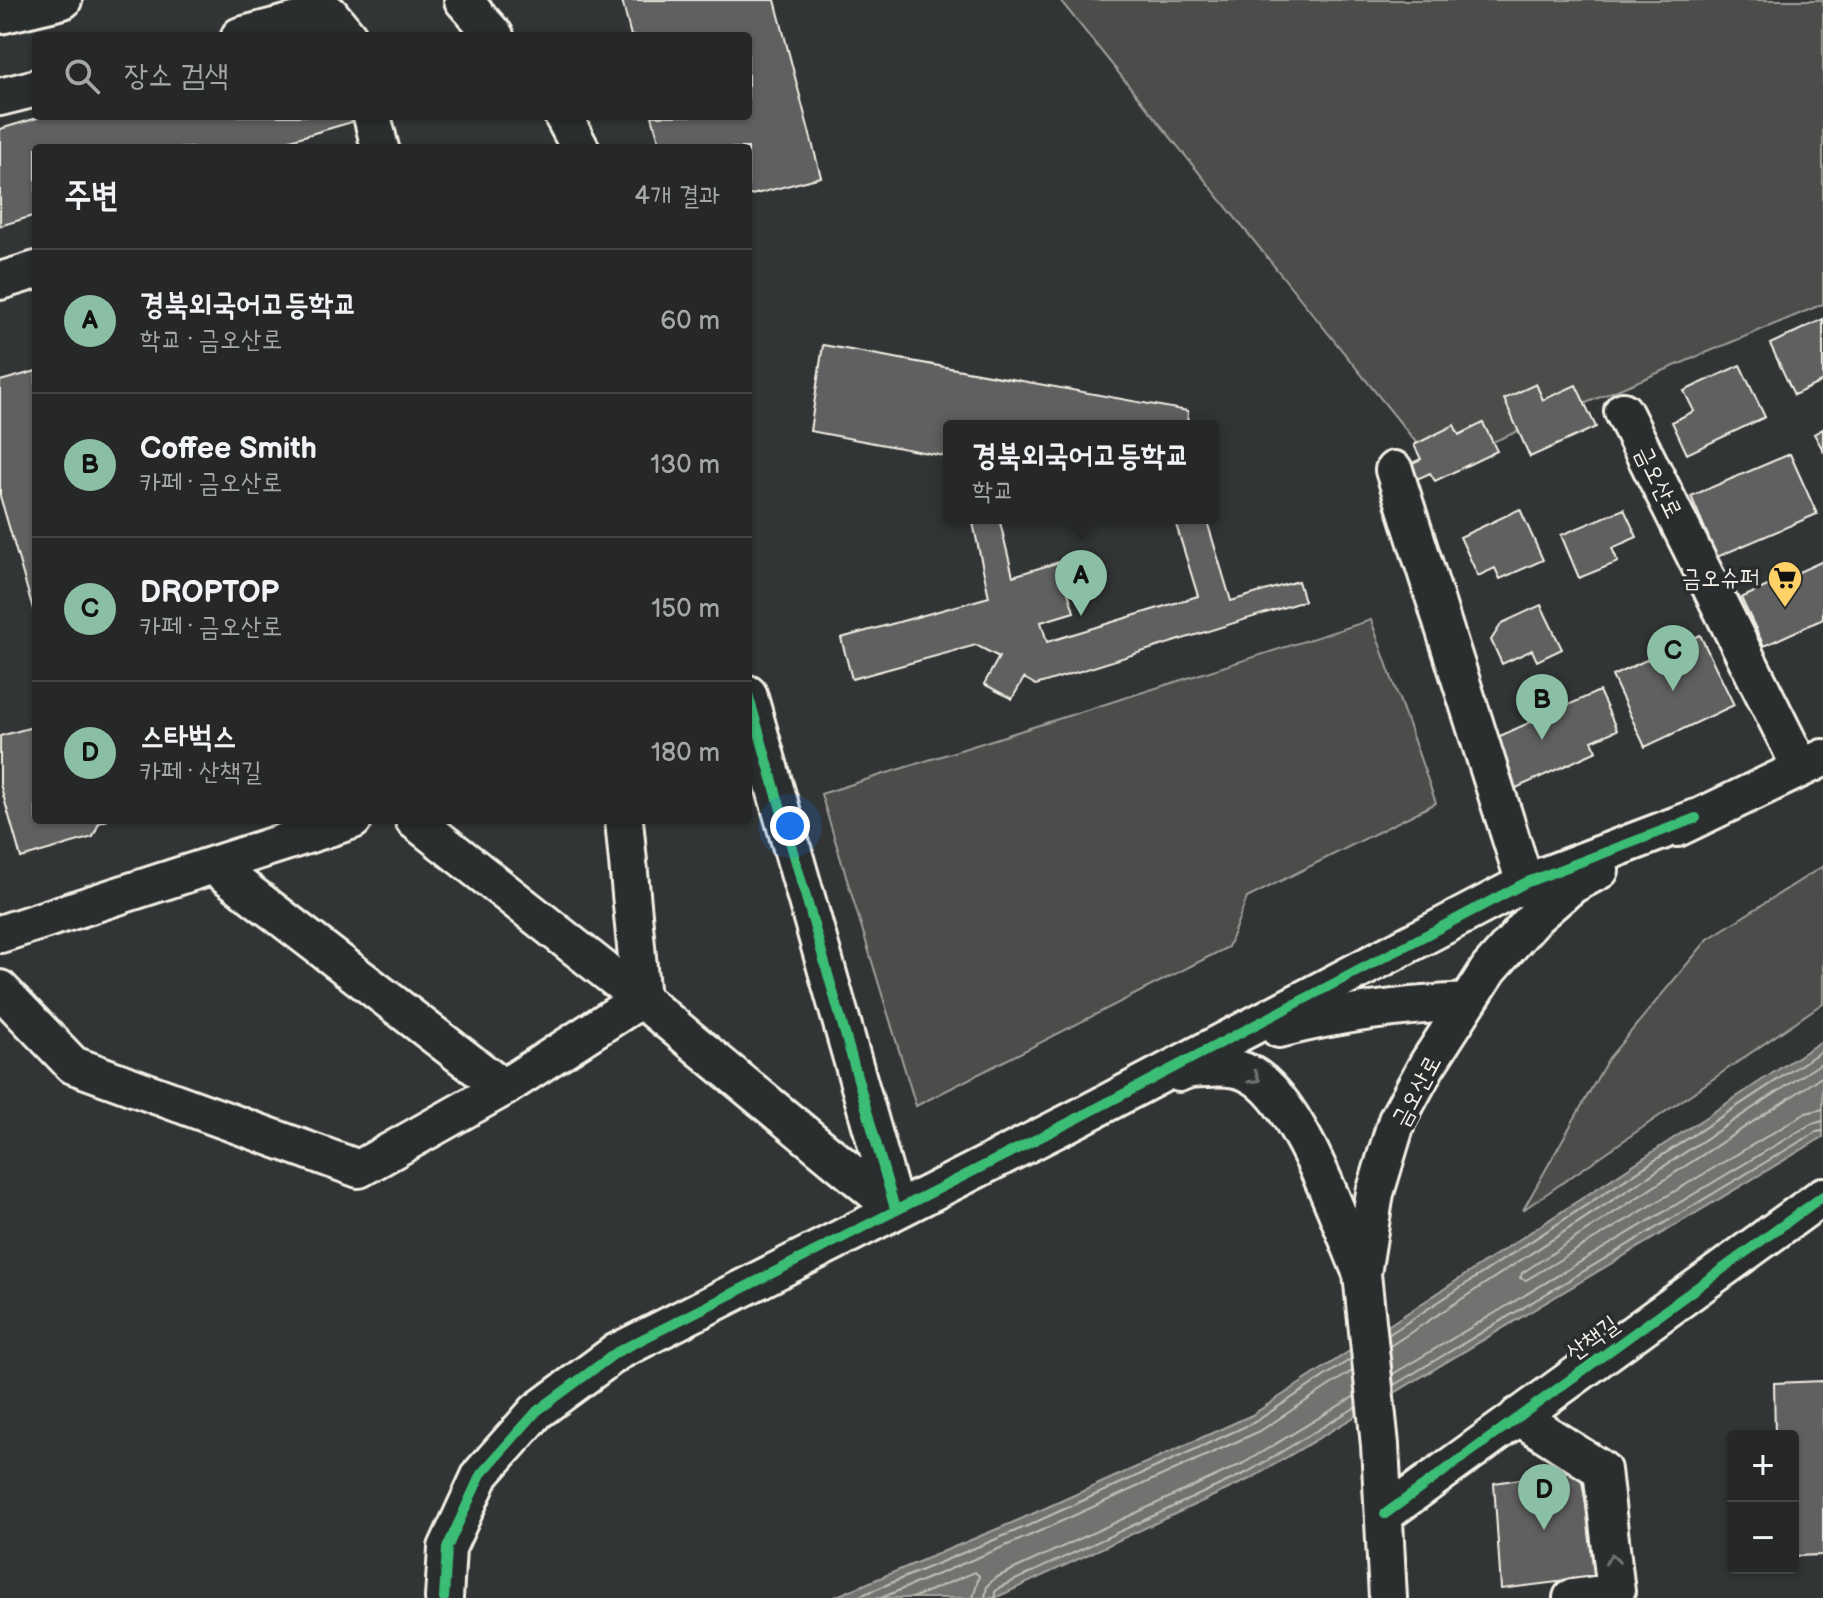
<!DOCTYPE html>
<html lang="ko">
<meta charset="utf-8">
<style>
body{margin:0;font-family:"Balsamiq Sans","Poor Story",sans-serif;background:#2e3030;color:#f1f3f6}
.controls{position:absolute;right:24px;bottom:24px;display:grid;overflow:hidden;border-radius:8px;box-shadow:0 2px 6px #0004}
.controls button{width:72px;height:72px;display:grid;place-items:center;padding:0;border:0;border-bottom:2px solid #424445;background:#262828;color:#f1f3f6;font:40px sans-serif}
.you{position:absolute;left:790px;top:826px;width:28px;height:28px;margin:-20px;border:6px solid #fff;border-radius:50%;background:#1a73e8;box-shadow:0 0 0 12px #1a73e833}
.badge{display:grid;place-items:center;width:52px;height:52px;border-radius:50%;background:#8abfa5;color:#111;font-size:26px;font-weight:700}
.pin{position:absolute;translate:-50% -66px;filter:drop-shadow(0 2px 4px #0008)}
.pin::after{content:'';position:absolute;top:42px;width:28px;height:24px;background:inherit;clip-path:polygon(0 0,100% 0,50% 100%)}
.popup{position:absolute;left:943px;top:420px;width:276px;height:104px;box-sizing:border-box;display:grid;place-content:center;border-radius:8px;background:#262828;filter:drop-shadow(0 2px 6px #0005);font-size:26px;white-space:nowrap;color:#a4a6a8}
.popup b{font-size:30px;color:#f1f3f6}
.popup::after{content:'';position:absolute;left:50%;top:100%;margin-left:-16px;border:16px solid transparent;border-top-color:#262828}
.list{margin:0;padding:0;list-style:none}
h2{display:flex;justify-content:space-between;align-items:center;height:104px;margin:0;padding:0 32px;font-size:34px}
h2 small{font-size:26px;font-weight:400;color:#a4a6a8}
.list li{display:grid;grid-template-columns:52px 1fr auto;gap:24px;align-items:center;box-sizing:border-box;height:144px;padding:0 32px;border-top:2px solid #424445}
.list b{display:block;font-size:30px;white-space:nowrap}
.list p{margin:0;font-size:26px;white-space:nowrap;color:#a4a6a8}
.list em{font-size:26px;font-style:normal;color:#a4a6a8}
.icon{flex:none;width:44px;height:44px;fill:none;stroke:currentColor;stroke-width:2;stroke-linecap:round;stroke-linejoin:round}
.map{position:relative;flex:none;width:1823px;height:1598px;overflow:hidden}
.search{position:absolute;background:#262828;box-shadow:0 2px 6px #0004;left:32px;top:32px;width:720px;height:88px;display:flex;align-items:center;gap:20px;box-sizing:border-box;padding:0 28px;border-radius:8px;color:#a4a6a8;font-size:30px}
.panel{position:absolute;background:#262828;box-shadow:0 2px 6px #0004;left:32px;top:144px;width:720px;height:680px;border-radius:8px}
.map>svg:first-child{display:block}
.green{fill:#4b4d4c;stroke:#a09f9a;stroke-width:2}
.water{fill:#727370;stroke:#a6a5a0;stroke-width:2}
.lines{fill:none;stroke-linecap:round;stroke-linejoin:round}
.shore{stroke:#c0bfb8;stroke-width:2}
.building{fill:#5f605f;stroke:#f4f1e8;stroke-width:2}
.minor-casing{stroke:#f4f1e8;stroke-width:42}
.minor{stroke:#2a2d2e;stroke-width:36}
.cycleway-casing{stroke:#2a2d2e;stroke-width:15}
.cycleway{stroke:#3abd76;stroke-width:10}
.oneway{stroke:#71726f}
.labels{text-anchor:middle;stroke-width:7;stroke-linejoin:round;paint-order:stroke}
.street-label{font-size:24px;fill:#f4f1e8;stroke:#2a2d2e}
.poi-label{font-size:24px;fill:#f4f1e8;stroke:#2a2d2e;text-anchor:end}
</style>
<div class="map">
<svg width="1823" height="1598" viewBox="0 0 1823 1598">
<rect width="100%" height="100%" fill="#323535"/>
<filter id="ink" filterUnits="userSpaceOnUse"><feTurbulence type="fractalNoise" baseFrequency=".0125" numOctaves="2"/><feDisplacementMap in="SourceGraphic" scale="16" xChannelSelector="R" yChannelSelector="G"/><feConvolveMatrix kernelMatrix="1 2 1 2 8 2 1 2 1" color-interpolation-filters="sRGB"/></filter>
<g filter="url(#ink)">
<path class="green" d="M1060,0h763v304l-388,162z
M1371,620l65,183 -189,95 -19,49 -312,159 -95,-312z
M1823,866v137l-300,207 85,-151 100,-120z"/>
<path class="water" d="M1823,1040v97l-571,341 -257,120h-163l189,-79 231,-104z"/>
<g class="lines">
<path class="shore" d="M1823,1076l-301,197 -2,5 6,2 280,-167 17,-4
M1388,1335l435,-285
M1390,1346l433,-284
M1393,1374l418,-250 12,-3
M1394,1385l422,-253 7,-1
M855,1598l170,-71 230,-105 96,-63
M881,1598l148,-62 231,-105 92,-60
M912,1598l63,-26 4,4 -6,22
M985,1598l2,-12 8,-8 249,-115 111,-67
M995,1598v-6l5,-5 248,-115 108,-65"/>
</g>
<path class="building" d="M622,0h153l46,177 -73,19v-48h-87l-9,-32h96v-80h-117z
M44,116h310l1,5 -92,27h-227v67l-36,11v-97z
M1823,319v62l-29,14 -24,-51z
M823,345l365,66 -1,15h-238v31l-139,-26z
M1740,365l25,52 -78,37 -15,-32 22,-11 -10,-20z
M36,371v248l-36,-123v-115z
M1536,384l7,16 33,-15 20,42 -66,30 -26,-58z
M1483,423l14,28 -62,30 -5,-8 -15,7 -7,-15 13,-6 -7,-14 40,-20 5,10z
M1823,429v21l-9,-16z
M1790,454l27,60 -100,43 -26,-61z
M1520,509l23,51 -43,19 -5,-11 -17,8 -18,-39z
M1624,509l13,28 -25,11 6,14 -39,16 -18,-43z
M972,518h27l14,58 46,-14 15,50 -33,10 6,20 151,-46 -24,-78h32l25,83 67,-20 6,20 -268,84 -12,-7 -12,21 -28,-15 15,-27 -23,-12 -124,34 -11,-41 148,-41z
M1823,561v58l-59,27 -23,-48z
M1541,605l21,44 -25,12 -5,-11 -30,14 -11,-24 11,-17z
M1700,635l34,70 -89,42 -33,-71z
M1599,691l18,39 -25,11 5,10 -83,38 -23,-49z
M36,726v94h72l-9,3 -6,14 -72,21 -21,-74v-48z
M1823,1381v174l-30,1v-120h-18l-1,-53z
M1580,1470l19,107 -98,12 -7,-106z"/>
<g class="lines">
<g class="minor-casing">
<path id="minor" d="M463,0l32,36
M0,15l63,-15
M240,36l89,-23 19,23
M0,97l36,-9
M372,116l8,32
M563,116l17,32
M0,281l36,-11
M1623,411l178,357
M1394,470l131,413
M748,694l147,515
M624,820l17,179 254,210
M1677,828l146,-70
M213,865l290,223
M0,934l353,-114
M0,989l73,76 286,104 144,-81 138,-89 -227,-179
M1279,1029c63,-16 124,-24 188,-27
M1179,1073c9,-5 19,-5 29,-5 14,-1 31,0 42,6 49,25 90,149 112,200
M1518,1416l84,54 14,122 -44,6
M1385,1514l438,-318
M444,1598l3,-50 34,-74 56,-63 80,-59 461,-234 447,-235 171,-65
M1388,1598l-8,-153 -18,-171 13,-81 22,-73 30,-55 62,-96 46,-52 37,-32 28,-15"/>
</g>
<use href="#minor" class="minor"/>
<g class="cycleway-casing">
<path id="cycleway" d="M748,694l147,515
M1385,1514l438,-318
M444,1598l3,-50 34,-74 56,-63 80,-59 461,-234 447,-235 171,-65"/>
</g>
<use href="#cycleway" class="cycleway"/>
</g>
<defs><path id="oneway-chevron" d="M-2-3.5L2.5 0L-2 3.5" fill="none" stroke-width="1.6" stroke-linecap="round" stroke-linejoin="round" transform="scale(2)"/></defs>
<g class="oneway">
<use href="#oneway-chevron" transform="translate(1255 1078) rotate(31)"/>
<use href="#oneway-chevron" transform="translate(1612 1559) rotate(-97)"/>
</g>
</g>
<defs>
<g id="supermarket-pin" transform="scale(1.8)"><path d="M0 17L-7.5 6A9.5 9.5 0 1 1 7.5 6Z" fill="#ffd166" stroke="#2a2d2e"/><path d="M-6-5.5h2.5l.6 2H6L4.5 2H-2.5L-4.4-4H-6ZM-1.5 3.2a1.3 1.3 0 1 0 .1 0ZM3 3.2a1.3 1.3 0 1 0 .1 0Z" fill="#111"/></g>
</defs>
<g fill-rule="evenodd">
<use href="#supermarket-pin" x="1785" y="578"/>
</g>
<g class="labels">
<g class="street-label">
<text transform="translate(1659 482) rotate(64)" y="8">금오산로</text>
<text transform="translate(1416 1091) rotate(-62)" y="8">금오산로</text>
<text transform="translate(1592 1338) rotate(-36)" y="8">산책길</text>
</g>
<g class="poi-label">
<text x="1759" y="586">금오슈퍼</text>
</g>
</g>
</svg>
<div class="controls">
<button>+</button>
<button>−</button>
</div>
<div class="you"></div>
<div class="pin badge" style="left:1081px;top:616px">A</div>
<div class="popup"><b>경북외국어고등학교</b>학교</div>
<div class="pin badge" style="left:1542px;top:740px">B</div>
<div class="pin badge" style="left:1673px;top:691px">C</div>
<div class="pin badge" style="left:1544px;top:1530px">D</div>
<div class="search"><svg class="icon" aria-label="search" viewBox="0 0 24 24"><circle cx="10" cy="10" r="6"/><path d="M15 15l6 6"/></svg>장소 검색</div>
<section class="panel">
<h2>주변<small>4개 결과</small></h2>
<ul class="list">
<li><span class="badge">A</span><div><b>경북외국어고등학교</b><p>학교 · 금오산로</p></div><em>60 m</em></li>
<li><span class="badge">B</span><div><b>Coffee Smith</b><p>카페 · 금오산로</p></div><em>130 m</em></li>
<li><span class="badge">C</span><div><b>DROPTOP</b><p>카페 · 금오산로</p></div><em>150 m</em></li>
<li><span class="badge">D</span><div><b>스타벅스</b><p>카페 · 산책길</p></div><em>180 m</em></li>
</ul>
</section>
</div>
